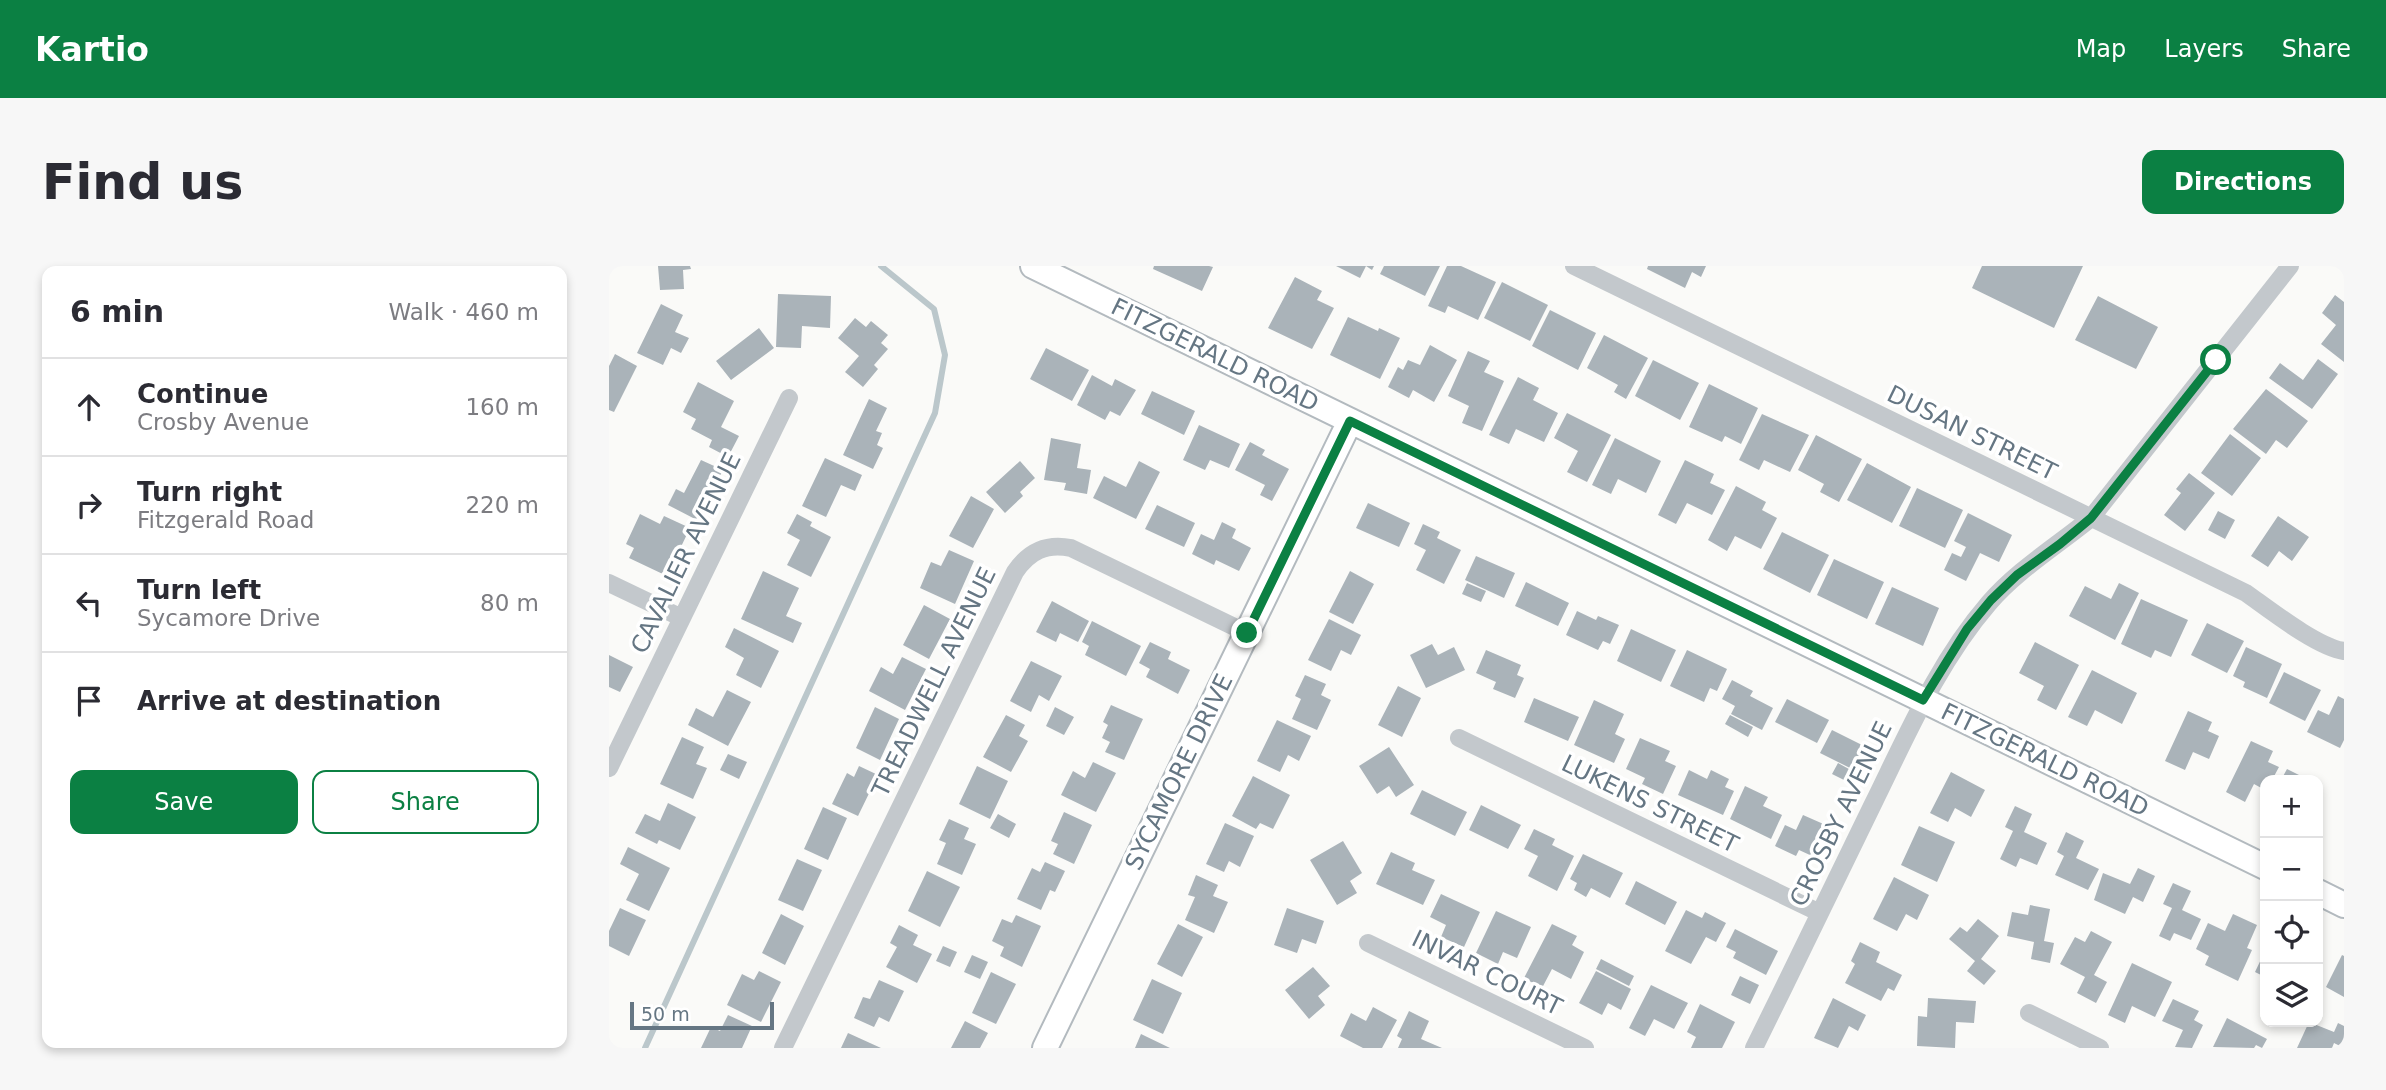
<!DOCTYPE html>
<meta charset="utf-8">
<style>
body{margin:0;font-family:"DejaVu Sans",sans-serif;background:#f7f7f7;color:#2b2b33}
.controls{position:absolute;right:21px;bottom:21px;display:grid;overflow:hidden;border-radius:14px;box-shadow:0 4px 10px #0003}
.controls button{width:63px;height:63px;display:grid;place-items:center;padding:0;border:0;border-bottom:2px solid #e1e1e2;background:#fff;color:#2b2b33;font:35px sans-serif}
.scale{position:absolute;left:21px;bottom:18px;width:144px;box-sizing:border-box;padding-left:7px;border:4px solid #657683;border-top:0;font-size:19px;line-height:24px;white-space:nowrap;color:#657683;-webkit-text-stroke:5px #fff;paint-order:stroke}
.stop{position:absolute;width:21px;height:21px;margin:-16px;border:5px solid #0b8043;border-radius:50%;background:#fff}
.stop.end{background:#0b8043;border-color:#fff;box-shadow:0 2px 7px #0008}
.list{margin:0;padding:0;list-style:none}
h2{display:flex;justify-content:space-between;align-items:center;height:91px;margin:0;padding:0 28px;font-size:30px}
h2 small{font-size:23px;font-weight:400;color:#7c7c81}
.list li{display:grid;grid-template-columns:46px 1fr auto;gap:21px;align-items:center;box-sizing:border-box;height:98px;padding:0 28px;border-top:2px solid #e1e1e2}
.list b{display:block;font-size:26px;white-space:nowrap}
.list p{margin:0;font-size:23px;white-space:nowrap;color:#7c7c81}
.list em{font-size:23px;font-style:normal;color:#7c7c81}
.actions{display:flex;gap:14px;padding:21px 28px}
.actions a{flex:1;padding:16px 0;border:2px solid #0b8043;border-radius:14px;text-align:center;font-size:24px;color:#0b8043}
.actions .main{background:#0b8043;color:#fff}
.icon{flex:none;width:38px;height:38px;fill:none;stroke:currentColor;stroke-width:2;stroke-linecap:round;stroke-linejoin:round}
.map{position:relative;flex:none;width:1735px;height:782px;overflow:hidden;border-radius:14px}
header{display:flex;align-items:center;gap:42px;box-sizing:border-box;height:98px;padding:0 35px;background:#0b8043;color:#fff}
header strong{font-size:33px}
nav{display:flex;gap:38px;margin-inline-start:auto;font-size:24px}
.intro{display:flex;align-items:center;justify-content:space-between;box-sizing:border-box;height:168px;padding:0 42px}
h1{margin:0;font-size:49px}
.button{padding:18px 32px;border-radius:14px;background:#0b8043;color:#fff;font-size:24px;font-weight:700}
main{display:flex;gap:42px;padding:0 42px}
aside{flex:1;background:#fff;border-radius:14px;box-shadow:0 4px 10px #0003}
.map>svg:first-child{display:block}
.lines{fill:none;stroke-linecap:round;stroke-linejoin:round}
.stream{stroke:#bbc7cb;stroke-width:6}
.building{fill:#aab3b9}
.secondary-casing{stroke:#b3babf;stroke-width:28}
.minor{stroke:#c3c8cc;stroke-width:18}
.secondary{stroke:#fff;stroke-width:24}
.route{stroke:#0b8043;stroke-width:9}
.labels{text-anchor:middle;stroke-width:7;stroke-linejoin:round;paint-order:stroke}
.street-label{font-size:24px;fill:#657683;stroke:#fff}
</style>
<header>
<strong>Kartio</strong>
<nav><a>Map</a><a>Layers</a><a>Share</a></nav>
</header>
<div class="intro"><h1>Find us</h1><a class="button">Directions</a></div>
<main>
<aside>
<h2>6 min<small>Walk · 460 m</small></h2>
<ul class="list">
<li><svg class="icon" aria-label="ahead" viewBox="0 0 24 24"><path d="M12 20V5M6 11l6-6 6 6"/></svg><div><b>Continue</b><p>Crosby Avenue</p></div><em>160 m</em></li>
<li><svg class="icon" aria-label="right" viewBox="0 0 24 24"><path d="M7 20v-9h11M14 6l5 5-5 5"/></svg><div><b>Turn right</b><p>Fitzgerald Road</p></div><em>220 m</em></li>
<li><svg class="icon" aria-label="left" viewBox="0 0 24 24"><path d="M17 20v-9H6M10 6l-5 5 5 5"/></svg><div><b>Turn left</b><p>Sycamore Drive</p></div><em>80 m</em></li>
<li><svg class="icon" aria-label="arrive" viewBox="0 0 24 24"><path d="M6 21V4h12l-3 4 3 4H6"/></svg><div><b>Arrive at destination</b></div></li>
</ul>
<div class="actions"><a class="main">Save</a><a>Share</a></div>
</aside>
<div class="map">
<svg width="1735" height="782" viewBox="0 0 1735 782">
<rect width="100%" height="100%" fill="#fafaf8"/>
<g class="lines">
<path class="stream" d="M36,782l290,-635 10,-58 -11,-46 -53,-43"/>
</g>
<path class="building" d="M49,0h32l1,3 -8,1 1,19 -24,1z
M545,0h55l4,1 -11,24 -49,-22z
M727,0h38l-2,4 -6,-4 -6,12z
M775,0h56l-15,30 -45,-22z
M838,0h14l35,16 -18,38 -30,-14 -3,7 -17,-7z
M1039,0h58l-5,11 -9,-5 -7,16 -38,-19z
M1373,0h101l-29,62 -82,-40z
M686,11l27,14 -5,9 17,8 -22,41 -44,-21z
M893,16l46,23 -18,36 -46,-23z
M169,28l53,2 -1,32 -28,-2 -1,22 -25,-1z
M1726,29l9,7v60l-23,-18 15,-19 -14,-12z
M1489,30l60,31 -22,42 -61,-29z
M52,38l22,11 -8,17 14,6 -8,15 -10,-5 -8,17 -26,-12z
M941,44l46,23 -18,37 -46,-24z
M739,51l30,14 1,-3 21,10 -20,41 -50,-24z
M246,52l11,9 5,-6 17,14 -7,8 7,6 -14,16 4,4 -15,18 -18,-15 14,-16 -21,-18z
M150,62l15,20 -43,32 -15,-19z
M995,69l44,23 -22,41 -12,-7 4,-7 -31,-17z
M821,79l27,15 -23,42 -21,-12 -4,8 -21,-11 10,-20 5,3 5,-10 12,5z
M437,82l43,22 -17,31 -42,-22z
M859,85l22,10 -6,11 20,9 -22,50 -20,-8 7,-17 -21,-10z
M6,88l22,12 -23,46 -5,-2v-44z
M1709,93l20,15 -26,35 -43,-31 11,-15 23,17z
M1044,94l46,23 -19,37 -45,-24z
M483,109l20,11 3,-7 21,11 -16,26 -10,-5 -5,9 -28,-15z
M909,111l21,11 -6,12 25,13 -14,29 -28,-13 -7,15 -20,-9z
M89,116l36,19 -13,26 18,9 -11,21 -19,-10 3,-7 -21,-11 5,-10 -13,-7z
M1100,118l49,24 -17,36 -16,-8 -3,6 -33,-15z
M1657,123l42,32 -21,27 -11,-8 -10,14 -33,-25z
M543,125l43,20 -11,24 -43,-21z
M260,133l18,9 -11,23 6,2 -5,12 6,3 -10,21 -30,-14z
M958,147l44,22 -24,47 -20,-10 11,-21 -24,-13z
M1153,148l47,21 -19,37 -26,-12 -5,10 -20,-10z
M590,159l41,19 -11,24 -19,-8 -5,10 -22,-10z
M1621,168l31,24 -29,38 -31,-23z
M1207,169l46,24 -23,43 -19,-10 4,-8 -26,-14z
M442,172l30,6 -4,24 14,2 -4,24 -23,-4 2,-7 -22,-3z
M1006,172l46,23 -15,32 -28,-14 -7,15 -19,-9z
M641,176l15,8 -3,5 27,14 -17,32 -12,-6 5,-10 -30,-15z
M216,192l37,17 -7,16 -14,-6 -15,32 -24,-11z
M92,194l22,10 -26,50 -29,-15 8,-16 8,4z
M1076,194l29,14 -4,9 15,7 -13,25 -25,-12 -11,21 -18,-9z
M411,195l15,17 -15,14 3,4 -18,17 -19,-21z
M530,195l21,11 -24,47 -43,-21 11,-22 22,11z
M1258,197l44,24 -19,36 -45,-23z
M1580,207l26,20 -30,38 -21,-16 17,-22 -5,-4z
M1127,220l30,16 -4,8 15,8 -16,31 -26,-13 -8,15 -19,-11z
M1308,222l46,22 -18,38 -46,-22z
M362,230l23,13 -21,39 -24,-12z
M759,237l42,20 -11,24 -43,-19z
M548,239l38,18 -11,24 -39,-18z
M1609,245l17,9 -10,19 -17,-9z
M1359,247l44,22 -13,27 -19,-9 -14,28 -22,-11 8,-17 9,4 5,-10 -12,-6z
M31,248l20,10 4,-8 26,12 -23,48 -38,-18 5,-10 -8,-4z
M188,248l15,8 -2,4 21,11 -20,40 -24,-12 13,-25 -13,-7z
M1669,250l31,21 -17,24 -13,-10 -11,16 -17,-11z
M613,256l14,7 -4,9 19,10 -12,23 -23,-11 -2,5 -22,-11 9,-20 13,6z
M814,258l17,8 -3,6 24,12 -17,34 -28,-14 10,-20 -12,-6z
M1173,266l47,23 -19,38 -47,-24z
M340,284l25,11 -19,43 -35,-16 11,-26 10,4z
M867,290l39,17 -11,25 -39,-18z
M1225,293l50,23 -17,37 -50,-24z
M154,305l36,17 -13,28 16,7 -9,20 -52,-24z
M741,305l24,13 -21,40 -24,-12z
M917,316l43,21 -11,23 -43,-20z
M858,317l19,8 -5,11 -19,-8z
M1510,317l20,10 -24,47 -46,-24 16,-30 26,13z
M1283,321l47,21 -16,38 -48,-22z
M1532,333l47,21 -17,37 -16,-7 -4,8 -30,-14z
M443,335l37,20 -11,21 -18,-9 -4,9 -20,-10z
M315,339l26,14 -21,40 -26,-14z
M968,345l19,9 2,-4 21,9 -9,19 -7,-3 -5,9 -32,-15z
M720,353l32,16 -10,20 -10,-5 -10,21 -23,-11z
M483,355l49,25 -15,30 -41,-21 4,-9 -7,-4z
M1598,357l37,18 -17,32 -36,-18z
M125,362l45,23 -18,37 -25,-13 8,-17 -19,-11z
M1022,363l45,21 -15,32 -44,-21z
M541,376l21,10 -3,7 22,11 -12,24 -32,-17 4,-8 -11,-6z
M1426,376l44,23 -23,45 -19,-10 7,-14 -25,-13z
M823,378l6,11 16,-8 11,23 -39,18 -16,-33z
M1637,381l36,17 -15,34 -24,-11 2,-5 -12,-6z
M877,384l35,15 -4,10 7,3 -9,20 -22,-9 3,-7 -20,-9z
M1078,384l40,19 -10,22 -7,-3 -6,14 -34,-16z
M0,389l24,12 -13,25 -11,-5z
M293,391l24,12 -21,41 -36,-19 12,-24 12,7z
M422,395l31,15 -13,25 -10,-6 -8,17 -21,-11z
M1483,404l45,23 -15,31 -27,-14 -8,16 -19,-9z
M1675,406l37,18 -16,31 -36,-18z
M696,409l21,9 -5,11 10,5 -14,30 -25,-11 9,-20 -6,-3z
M1123,414l21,11 -3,5 23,12 -11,22 -31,-16 4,-8 -13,-7z
M789,420l23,12 -19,39 -24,-12z
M118,424l24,12 -23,44 -40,-21 8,-17 17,9z
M1729,430l6,3v41l-4,8 -33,-16 11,-22 11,5z
M925,432l45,19 -11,24 -44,-19z
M1178,433l42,21 -12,23 -42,-21z
M985,434l30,14 -9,20 10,5 -11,24 -40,-18z
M502,439l32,14 -19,41 -19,-8 5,-10 -8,-4 6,-13 -5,-3z
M266,441l24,12 -19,41 -24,-12z
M446,441l19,10 -10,18 -18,-9z
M1579,445l24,11 -4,9 11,5 -10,23 -16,-7 -8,18 -20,-9z
M397,449l19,10 -6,11 9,5 -17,31 -28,-15z
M1121,449l23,12 -5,10 -23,-13z
M668,454l34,16 -12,25 -11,-6 -8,17 -23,-11z
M1223,464l44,22 -12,23 -44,-22z
M73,471l22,10 -8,17 11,4 -14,31 -33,-15z
M1031,472l30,13 -5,10 11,5 -13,28 -21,-10 3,-6 -19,-9z
M1642,475l22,10 -5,11 11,5 -7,13h-7v10l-11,-6 -9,18 -19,-10z
M780,481l25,38 -18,12 -7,-11 -12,8 -18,-28z
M119,488l19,8 -8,17 -19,-9z
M484,496l23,11 -20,39 -35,-17 12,-24 12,7z
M1229,497l20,11 -6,10 -20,-10z
M250,500l19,9 -20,41 -26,-12 15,-31 7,4z
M368,500l31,15 -18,38 -31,-15z
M1678,503l22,11h-28z
M1080,504l18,9 4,-9 18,9 -4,8 9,4 -11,24 -45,-20z
M1342,506l34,18 -14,27 -16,-9 -7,14 -18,-9z
M644,510l37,19 -17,34 -13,-6 -4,6 -24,-13z
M1136,520l23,11 -5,9 19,9 -11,24 -41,-20z
M813,524l45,22 -12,24 -45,-22z
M59,537l28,14 -16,33 -21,-10 -2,4 -22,-11 10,-19 15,7z
M872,539l40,20 -13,24 -39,-19z
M1406,540l17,8 -8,18 23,11 -10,22 -17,-7 -4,9 -16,-8 13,-28 -8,-4z
M214,541l24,11 -19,42 -24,-11z
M455,546l28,13 -18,39 -21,-10 5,-10 -7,-3z
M389,548l18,10 -7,14 -19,-10z
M1194,549l34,15 -14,31 -24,-11 -3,6 -21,-10 10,-21 11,5z
M340,553l20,9 -5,11 12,5 -14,31 -25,-11 9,-21 -7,-3z
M616,557l29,13 -14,31 -11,-6 -5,11 -18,-8z
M1310,560l36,16 -18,40 -36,-17z
M925,563l21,10 -3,6 22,11 -17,35 -29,-15 10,-20 -14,-7z
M1457,566l18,9 -8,17 23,11 -11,21 -33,-15 9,-19 -7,-4z
M734,575l19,32 -12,8 7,12 -20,12 -27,-45z
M19,581l42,21 -21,43 -23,-11 13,-26 -19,-10z
M782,586l24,11 -3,7 23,10 -12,25 -47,-21z
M974,588l40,19 -13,25 -19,-10 -5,9 -12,-7 3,-7 -7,-4z
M188,593l25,11 -19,41 -25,-11z
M436,596l20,9 -10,21 -5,-2 -9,20 -24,-11 15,-31 8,4z
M1529,602l17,8 -12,26 -10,-5 -8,17 -31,-14 9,-27 27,11z
M318,605l33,16 -20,40 -32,-16z
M587,609l22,10 -5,11 15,6 -14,31 -29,-13 10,-23 -7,-2z
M1285,611l35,18 -12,25 -11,-6 -9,17 -24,-12z
M1027,615l41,21 -12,23 -40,-21z
M1564,617l18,8 -9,19 19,9 -10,21 -17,-7 -4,8 -11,-5 13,-28 -9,-4z
M832,628l39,18 -16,35 -23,-10 5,-12 -16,-8z
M1421,639l20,4 -6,32 10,2 -4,20 -19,-4 3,-17 -27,-6 5,-24 16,3z
M11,642l26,12 -17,36 -20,-10v-15z
M678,642l37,13 -8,23 -14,-5 -5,14 -23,-8z
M1077,644l16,8 3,-6 21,11 -10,19 -10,-5 -15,27 -26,-13z
M887,645l35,16 -14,31 -14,-6 -5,12 -22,-11z
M172,648l23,12 -19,39 -23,-12z
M1624,648l24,11 -10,23 5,2 -14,31 -33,-16 4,-9 -13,-7 12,-26 17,8z
M407,649l25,11 -19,41 -22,-11 4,-9 -12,-6 10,-22 10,4z
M1369,653l21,17 -18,23 15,12 -12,14 -17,-14 8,-10 -26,-22 11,-12 7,5z
M569,658l25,13 -21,40 -25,-13z
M943,658l25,12 -5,9 12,7 -13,27 -19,-10 -10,19 -18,-10z
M290,659l19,10 -5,10 19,9 -15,29 -31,-16 11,-20 -7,-4z
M1126,663l43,22 -12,24 -33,-17 3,-6 -10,-5z
M1482,665l21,11 -18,33 13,7 -11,21 -19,-10 8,-16 -25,-13 15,-27 10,5z
M1251,676l20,10 -4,10 26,13 -8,16 -6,-3 -7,13 -36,-18 10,-19 -4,-3z
M334,680l14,6 -7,15 -14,-6z
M1656,685v26l-10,-5z
M363,689l16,7 -8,17 -16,-7z
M1733,689l2,1v41l-18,-10z
M992,693l33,17 -5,10 -33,-17z
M1523,697l40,19 -17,35 -23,-11 -7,17 -17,-8z
M704,701l17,19 -12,10 7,9 -16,14 -24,-29z
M150,705l22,11 -20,40 -34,-17 15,-31 12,6z
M987,705l35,18 -10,21 -13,-7 -6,12 -23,-12z
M382,706l25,12 -20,40 -24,-11z
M1131,710l19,9 -9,19 -19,-9z
M543,713l30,14 -19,41 -30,-14z
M270,714l25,11 -15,31 -10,-5 -5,10 -20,-9 9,-21 7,2z
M1042,719l37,18 -14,26 -20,-10 -9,17 -16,-8z
M1224,732l33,17 -8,16 -9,-5 -11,22 -24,-10z
M1319,732l48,3 -2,22 -18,-1 -1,26 -38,-2 1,-30 9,1z
M1564,733l26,12 -5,9 9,5 -11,23 -17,-1 8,-17 -21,-9z
M1091,738l35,18 -13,26h-31l5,-11 -9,-5z
M764,741l24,13 -15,28h-19l-23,-12 11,-23 15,8z
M800,745l20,10 -8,18 21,9h-44l4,-9 -5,-3z
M119,749l24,11 -10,22h-41l10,-21 9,4z
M1618,752l40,21 -5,9 -6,-3 -2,3 -41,-1z
M356,755l23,12 -8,15h-29z
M1700,756l25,10 4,-9 6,3v22l-10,-5 -2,5h-35z
M239,767l33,15h-40z
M532,768l29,14h-35z"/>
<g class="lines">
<g class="secondary-casing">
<path id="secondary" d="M424,0l1232,601
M1709,626l26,13
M436,782l305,-627"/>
</g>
<path class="minor" d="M965,0l672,327c24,17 71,54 98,58
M0,317l73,35
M850,472l361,175
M0,502l180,-370
M759,677l217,105
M1420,747l71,35
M174,782l232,-476c14,-21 31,-29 56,-24l176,85
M1145,782c40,-81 79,-162 119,-244 34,-69 65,-142 116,-201 27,-32 69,-58 102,-85l199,-252"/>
<use href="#secondary" class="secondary"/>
</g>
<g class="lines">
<path class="route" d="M638,367l103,-212 573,279 44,-71 24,-29 26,-25 43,-31 31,-26 125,-158"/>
</g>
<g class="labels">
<g class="street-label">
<text transform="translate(606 89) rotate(26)" y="8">FITZGERALD ROAD</text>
<text transform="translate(1363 167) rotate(26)" y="8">DUSAN STREET</text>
<text transform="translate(77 287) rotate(-64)" y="8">CAVALIER AVENUE</text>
<text transform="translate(325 416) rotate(-64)" y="8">TREADWELL AVENUE</text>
<text transform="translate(1436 494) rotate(26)" y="8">FITZGERALD ROAD</text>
<text transform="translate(570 506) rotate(-64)" y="8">SYCAMORE DRIVE</text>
<text transform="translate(1041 538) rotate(26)" y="8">LUKENS STREET</text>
<text transform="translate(1232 548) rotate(-64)" y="8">CROSBY AVENUE</text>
<text transform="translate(878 707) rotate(26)" y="8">INVAR COURT</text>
</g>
</g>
</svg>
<div class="controls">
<button>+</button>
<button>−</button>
<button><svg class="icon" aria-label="locate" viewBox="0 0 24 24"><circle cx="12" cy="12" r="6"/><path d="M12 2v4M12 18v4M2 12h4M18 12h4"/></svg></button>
<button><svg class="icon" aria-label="layers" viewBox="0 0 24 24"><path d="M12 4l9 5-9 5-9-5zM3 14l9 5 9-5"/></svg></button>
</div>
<div class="scale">50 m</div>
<div class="stop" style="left:1607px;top:94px"></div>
<div class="stop end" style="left:638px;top:367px"></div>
</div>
</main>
